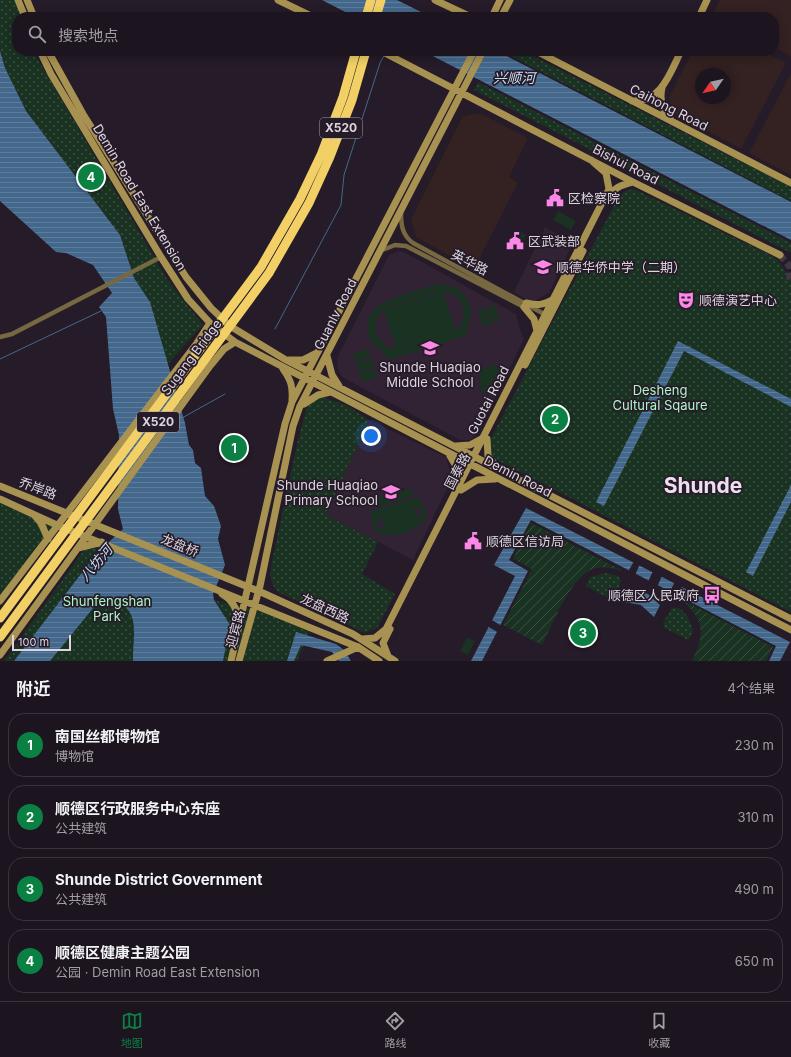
<!DOCTYPE html>
<html lang="zh">
<meta charset="utf-8">
<style>
body{margin:0;font-family:Inter,"Noto Sans SC",sans-serif;background:#251d27;color:#f1f3f6}
.compass{position:absolute;left:695px;top:68px;width:36px;height:36px;border-radius:50%;background:#1c141e;box-shadow:0 2px 10px #0003;rotate:236deg}
.scale{position:absolute;left:12px;bottom:10px;width:59px;box-sizing:border-box;padding-left:4px;border:2px solid #dcd5de;border-top:0;font-size:11px;line-height:14px;white-space:nowrap;color:#dcd5de;-webkit-text-stroke:3px #261b28;paint-order:stroke}
.you{position:absolute;left:371px;top:436px;width:14px;height:14px;margin:-10px;border:3px solid #fff;border-radius:50%;background:#1a73e8;box-shadow:0 0 0 6px #1a73e833}
.badge{display:grid;place-items:center;width:26px;height:26px;border-radius:50%;background:#0b8043;color:#fff;font-size:13px;font-weight:700}
.pin{position:absolute;translate:-50% -50%;border:2px solid #fff;box-shadow:0 1px 4px #0006}
.list{margin:0;padding:0;list-style:none}
h2{display:flex;justify-content:space-between;align-items:center;height:52px;margin:0;padding:0 16px;font-size:17px}
h2 small{font-size:13px;font-weight:400;color:#a09ea4}
.list li{display:grid;grid-template-columns:26px 1fr auto;gap:12px;align-items:center;box-sizing:border-box;height:64px;margin:0 8px 8px;padding:0 8px;border:1px solid #3a333c;border-radius:16px}
.list b{display:block;font-size:15px;white-space:nowrap}
.list p{margin:0;font-size:13px;white-space:nowrap;color:#a09ea4}
.list em{font-size:13px;font-style:normal;color:#a09ea4}
.icon{flex:none;width:22px;height:22px;fill:none;stroke:currentColor;stroke-width:2;stroke-linecap:round;stroke-linejoin:round}
.map{position:relative;flex:none;width:791px;height:661px;overflow:hidden}
.search{position:absolute;background:#1c141e;box-shadow:0 2px 10px #0003;left:12px;right:12px;top:12px;height:44px;display:flex;align-items:center;gap:10px;box-sizing:border-box;padding:0 14px;border-radius:16px;color:#a09ea4;font-size:15px}
.sheet{height:340px;background:#1c141e}
nav{display:flex;justify-content:space-around;align-items:center;box-sizing:border-box;height:56px;border-top:1px solid #3a333c;background:#1c141e;font-size:11px;color:#a09ea4}
nav a{display:grid;justify-items:center;gap:2px}
nav .on{color:#0b8043}
.map>svg:first-child{display:block}
.commercial{fill:#342121;fill-rule:evenodd}
.built{fill:#312234}
.grass{fill:url(#grass-dots)}
.garden{fill:url(#garden-furrows)}
.pitch{fill:#1a3222;fill-rule:evenodd}
.water{fill:url(#water-rules)}
.pier{fill:#261b28}
.lines{fill:none;stroke-linecap:round;stroke-linejoin:round}
.stream{stroke:#44688c;stroke-width:1}
.secondary-tunnel{stroke:#413743;stroke-width:7;stroke-dasharray:7 3.5;stroke-linecap:butt}
.street{stroke:#766941;stroke-width:4.5}
.secondary{stroke:#a89251;stroke-width:7}
.highway{stroke:#f2d065;stroke-width:9}
.labels{text-anchor:middle;stroke-width:3.5;stroke-linejoin:round;paint-order:stroke}
.shield{fill:#261b28;stroke:#a59da7;stroke-width:1}
.shield-label{font-size:12px;font-weight:bold;fill:#dcd5de}
.street-label{font-size:13px;fill:#dcd5de;stroke:#261b28}
.poi-label{font-size:13px;fill:#dcd5de;stroke:#261b28;text-anchor:start}
.park-label{font-size:13px;fill:#acf6c4;stroke:#261b28}
.water-label{font-size:14px;font-style:italic;fill:#c8dff6;stroke:#261b28}
.town-label{font-size:21px;font-weight:bold;fill:#eddef0;stroke:#261b28}
</style>
<div class="map">
<svg width="791" height="661" viewBox="0 0 791 661">
<defs>
<pattern id="grass-dots" width="8" height="8" patternUnits="userSpaceOnUse"><rect width="8" height="8" fill="#1a3222"/><path d="M2 2h.1M6 6h.1" fill="none" stroke="#3b4f42" stroke-width="1.8" stroke-linecap="round"/></pattern>
<pattern id="garden-furrows" width="10" height="10" patternUnits="userSpaceOnUse"><rect width="10" height="10" fill="#1a3222"/><path d="M-1 1l2-2M0 10L10 0M9 11l2-2" fill="none" stroke="#3b4f42"/></pattern>
<pattern id="water-rules" width="6" height="5" patternUnits="userSpaceOnUse"><rect width="6" height="5" fill="#44688c"/><path d="M0 2.5h6" fill="none" stroke="#5e7d9c"/></pattern>
</defs>
<rect width="100%" height="100%" fill="#261b28"/>
<path class="commercial" d="M720,0h71v56l-17,-9v-30h-57l-5,-2z
M693,51h69l24,12 -45,86 -66,-35 -6,-17zM701,74h24v24h-24z
M791,73v102l-42,-22z
M480,113l48,25 -19,39 9,6 -44,86 -58,-32 -5,-18 52,-103z"/>
<path class="built" d="M545,227l28,16 -24,50 -13,7h-9l-13,-8z
M399,251l5,1 112,62 4,16 4,9 -46,94 -8,7h-10l-118,-63 -4,-8 -1,-11 52,-103z
M369,420l77,37 6,21 -39,82 -87,-45z"/>
<path class="grass" d="M0,0h15l6,17h-4v34h16l134,228 36,46 -36,40 -17,-63 -16,-24 -14,-43 -94,-124 -21,-43 -5,-18z
M501,51h22l268,136v14z
M478,82l313,161v10l-317,-163z
M634,189l138,67 6,4 13,20v332l-300,-155 -2,-15 128,-242 8,-9z
M322,397l24,8 23,15 -43,95 52,27 -16,32 33,20 -18,34 -12,5 -87,-41c-8,-9 -8,-15 -7,-26l27,-126 10,-36z
M0,500l59,26 -59,72z
M98,546l111,53 62,15 39,15 -13,32h-293l80,-111z
M606,573l12,3 3,5 -6,16 -5,2 -24,-13 4,-9z
M672,608c12,-3 20,14 21,24l-5,8 -24,-12 -1,-5z"/>
<path class="garden" d="M531,523l94,49c-9,-3 -20,-6 -30,-4 -24,7 -42,56 -53,77l-39,-20 29,-56 -19,-10z
M679,598l94,49 -7,14h-74c14,-29 12,-43 -13,-63z"/>
<path class="pitch" d="M558,211l18,10 -5,9 -18,-10z
M518,230l8,5 -10,17 -8,-5z
M438,284c26,-1 41,24 28,46l2,5 -79,25c-3,-9 -15,-12 -19,-22 -11,-30 18,-38 38,-45 10,-3 20,-6 30,-9zM436,292h5l-55,17 4,-2zM443,292c20,-1 27,26 13,39zM384,310l12,39c-20,-2 -28,-26 -12,-39zM453,332l-49,16 -6,1z
M495,305l5,16 -7,2 -6,-15z
M486,308l5,16 -8,3 -5,-16z
M368,349l3,8 -16,5 -2,-8z
M371,359l3,8 -16,5 -2,-8z
M494,364l6,4 -14,26 -6,-4 2,-3 -4,-2 3,-5 -3,-2 5,-11 4,2 2,-3 3,1z
M374,369l3,8 -15,5 -3,-9z
M411,488l2,8 -15,5 -2,-8z
M392,494l2,8 -15,5 -3,-9z
M419,497c2,7 8,12 7,20 -3,13 -40,24 -49,15 -6,-6 -4,-14 -6,-21zM413,505l7,5 1,7 -2,4zM380,515l5,16 -6,-3 -2,-5z
M467,637l8,4 -7,14 -8,-4z"/>
<path class="water" d="M322,0h75l34,17h-76z
M0,51l5,17 21,43 94,124 14,43 16,24 35,121 4,22 4,5 2,13 6,5 4,28 9,10 7,20 -3,13 7,26 -12,29 1,6 16,25 -7,36h-90c-1,-18 8,-48 -13,-57 -9,-4 -17,-2 -26,3l-44,54h-36l83,-108 26,-24 -5,-20 1,-74 -6,-26 -7,-92 -7,-10 13,-14 -19,-28 -27,-12 -10,-1 -56,-51z
M423,51h74l294,151v38z
M678,341l113,58v8l-107,-56 -80,155 -8,-4z
M791,485v17l-38,74 -7,-4z
M526,508l264,134 -10,19h-11l7,-15 -245,-126 -22,40 19,11 -46,90h-11l44,-85 -21,-11z
M630,589l18,5 12,11 -6,12 -13,-12 -17,-3z
M296,632l40,12 8,6 7,11h-12l-7,-9 -31,-7 -7,16h-7z"/>
<path class="pier" d="M634,561l6,3 -5,11 -7,-3z
M653,571l9,5 -5,11 -9,-5z
M675,582l7,4 -6,11 -7,-4z
M490,619l12,7 -3,7 -12,-7z"/>
<g class="lines">
<path class="stream" d="M275,329l66,-124 3,-30 36,-112 4,-7
M0,359l101,-48
M182,418l43,-24"/>
<path class="secondary-tunnel" d="M780,255l10,12v14"/>
<path class="street" d="M401,212c0,13 1,23 12,31l133,72
M380,251l15,-6 11,1 120,62
M0,337l12,-3 149,-77"/>
<path class="secondary" d="M18,0l7,17
M27,0l7,17
M278,0l35,17
M435,0l36,17
M492,17l8,-17
M501,17l9,-17
M699,17l8,-17
M40,51l11,23 110,183 27,42 22,24 25,19 556,288
M48,51l35,63 103,163 25,31 19,18 56,34 505,259
M381,51l252,131 147,73
M536,51l255,132
M662,88c-3,12 1,23 9,32
M632,101c29,2 38,-28 49,-50
M608,198c6,-11 14,-13 25,-16
M526,303c11,3 18,2 28,-4
M524,307l10,12 3,12
M327,356l5,19 7,11
M289,360h14l14,-7
M525,365l58,-114
M283,369c8,11 10,18 9,31
M304,404l14,-9 12,-3
M487,439l1,17 8,10
M456,446l14,-1 13,-7
M450,456l6,10 2,19
M0,486l263,107 90,41 42,27
M461,490l16,-10 18,-1
M0,499l59,27 299,121 21,14
M35,516l6,7 7,16
M78,548l24,-6
M222,594c9,5 15,14 16,25
M0,601l197,-258 13,-20
M362,639l13,-1 11,-9 223,-440 -3,-16 -15,-13
M0,655l210,-289 14,-17 11,-7
M388,656l-5,-13 7,-14
M231,661l54,-237 7,-22 182,-351
M239,661l21,-75 33,-160 7,-20 183,-355
M327,661l31,-14"/>
<path class="highway" d="M366,17l5,-17
M376,17l5,-17
M0,618l261,-351 39,-68 21,-44 22,-58 13,-46
M0,637l269,-364 40,-70 20,-44 23,-59 14,-49"/>
</g>
<defs>
<g id="civic-bare" transform="scale(1.38)"><path d="M-.6-6.5H3V-4.5H.6V-3L4-1V1h2V6H-6V1h2V-1L-.6-3ZM-1.2 2.5V6h2.4V2.5Z" fill="#fb87e6" stroke="#261b28" stroke-width="2.5" paint-order="stroke"/></g>
<g id="school-bare" transform="scale(1.38)"><path d="M0-5L7-2L0 1L-7-2ZM-4 1L0 2.5L4 1V4Q0 6-4 4Z" fill="#fb87e6" stroke="#261b28" stroke-width="2.5" paint-order="stroke"/></g>
<g id="theatre-bare" transform="scale(1.38)"><path d="M-5-5.5Q0-4 5-5.5V0Q5 5 0 6Q-5 5-5 0ZM-3.3-2.5H-1v1.5H-3.3ZM1-2.5H3.3v1.5H1ZM-2.8 1Q0 5.5 2.8 1Z" fill="#fb87e6" stroke="#261b28" stroke-width="2.5" paint-order="stroke"/></g>
<g id="bus-bare" transform="scale(1.38)"><path d="M-5-6H5V4H4V6H2V4H-2V6H-4V4H-5ZM-3.5-4V0h7V-4ZM-3.5 1.2v1.5H-2V1.2ZM2 1.2v1.5H3.5V1.2Z" fill="#fb87e6" stroke="#261b28" stroke-width="2.5" paint-order="stroke"/></g>
</defs>
<g fill-rule="evenodd">
<use href="#civic-bare" x="555" y="198"/>
<use href="#civic-bare" x="515" y="241"/>
<use href="#school-bare" x="543" y="267"/>
<use href="#theatre-bare" x="686" y="300"/>
<use href="#school-bare" x="430" y="348"/>
<use href="#school-bare" x="391" y="492"/>
<use href="#civic-bare" x="473" y="541"/>
<use href="#bus-bare" x="712" y="595"/>
</g>
<g class="labels">
<g class="shield">
<rect x="320" y="118" width="42" height="20" rx="3"/>
<rect x="137" y="412" width="42" height="20" rx="3"/>
</g>
<g class="shield-label">
<text x="341" y="132">X520</text>
<text x="158" y="426">X520</text>
</g>
<g class="street-label">
<text transform="translate(669 107) rotate(27)" y="5">Caihong Road</text>
<text transform="translate(626 164) rotate(27)" y="5">Bishui Road</text>
<text transform="translate(140 197) rotate(59)" y="5">Demin Road East Extension</text>
<text transform="translate(470 262) rotate(27)" y="5">英华路</text>
<text transform="translate(335 314) rotate(-63)" y="5">Guanlv Road</text>
<text transform="translate(191 357) rotate(-53)" y="5">Sugang Bridge</text>
<text transform="translate(488 400) rotate(-63)" y="5">Guotai Road</text>
<text transform="translate(457 471) rotate(-62)" y="5">国泰路</text>
<text transform="translate(518 476) rotate(27)" y="5">Demin Road</text>
<text transform="translate(38 488) rotate(21)" y="5">乔岸路</text>
<text transform="translate(180 545) rotate(22)" y="5">龙盘桥</text>
<text transform="translate(325 608) rotate(25)" y="5">龙盘西路</text>
<text transform="translate(235 629) rotate(-75)" y="5">迎宾路</text>
</g>
<g class="poi-label">
<text x="568" y="203">区检察院</text>
<text x="528" y="246">区武装部</text>
<text x="556" y="272">顺德华侨中学（二期）</text>
<text x="699" y="305">顺德演艺中心</text>
<text x="430" y="372" text-anchor="middle">Shunde Huaqiao<tspan x="430" dy="15">Middle School</tspan></text>
<text x="378" y="490" text-anchor="end">Shunde Huaqiao<tspan x="378" dy="15">Primary School</tspan></text>
<text x="486" y="546">顺德区信访局</text>
<text x="699" y="600" text-anchor="end">顺德区人民政府</text>
</g>
<g class="park-label">
<text x="660" y="395">Desheng<tspan x="660" dy="15">Cultural Sqaure</tspan></text>
<text x="107" y="606">Shunfengshan<tspan x="107" dy="15">Park</tspan></text>
</g>
<g class="water-label">
<text x="514" y="83">兴顺河</text>
<text transform="translate(96 563) rotate(-50)" y="5">八坊河</text>
</g>
<g class="town-label">
<text x="703" y="493">Shunde</text>
</g>
</g>
</svg>
<svg class="compass" viewBox="-18 -18 36 36"><path d="M0-13l5 13h-10z" fill="#e53935"/><path d="M0 13l5-13h-10z" fill="#a09ea4"/></svg>
<div class="scale">100 m</div>
<div class="you"></div>
<div class="pin badge" style="left:234px;top:448px">1</div>
<div class="pin badge" style="left:555px;top:419px">2</div>
<div class="pin badge" style="left:583px;top:633px">3</div>
<div class="pin badge" style="left:91px;top:177px">4</div>
<div class="search"><svg class="icon" aria-label="search" viewBox="0 0 24 24"><circle cx="10" cy="10" r="6"/><path d="M15 15l6 6"/></svg>搜索地点</div>
</div>
<section class="sheet">
<h2>附近<small>4个结果</small></h2>
<ul class="list">
<li><span class="badge">1</span><div><b>南国丝都博物馆</b><p>博物馆</p></div><em>230 m</em></li>
<li><span class="badge">2</span><div><b>顺德区行政服务中心东座</b><p>公共建筑</p></div><em>310 m</em></li>
<li><span class="badge">3</span><div><b>Shunde District Government</b><p>公共建筑</p></div><em>490 m</em></li>
<li><span class="badge">4</span><div><b>顺德区健康主题公园</b><p>公园 · Demin Road East Extension</p></div><em>650 m</em></li>
</ul>
</section>
<nav>
<a class="on"><svg class="icon" aria-label="map" viewBox="0 0 24 24"><path d="M3 6l6-2 6 2 6-2v14l-6 2-6-2-6 2zM9 4v14M15 6v14"/></svg>地图</a>
<a><svg class="icon" aria-label="directions" viewBox="0 0 24 24"><path d="M12 3l9 9-9 9-9-9zM9 14v-3h6M13 9l2 2-2 2"/></svg>路线</a>
<a><svg class="icon" aria-label="saved" viewBox="0 0 24 24"><path d="M7 4h10v16l-5-4-5 4z"/></svg>收藏</a>
</nav>
